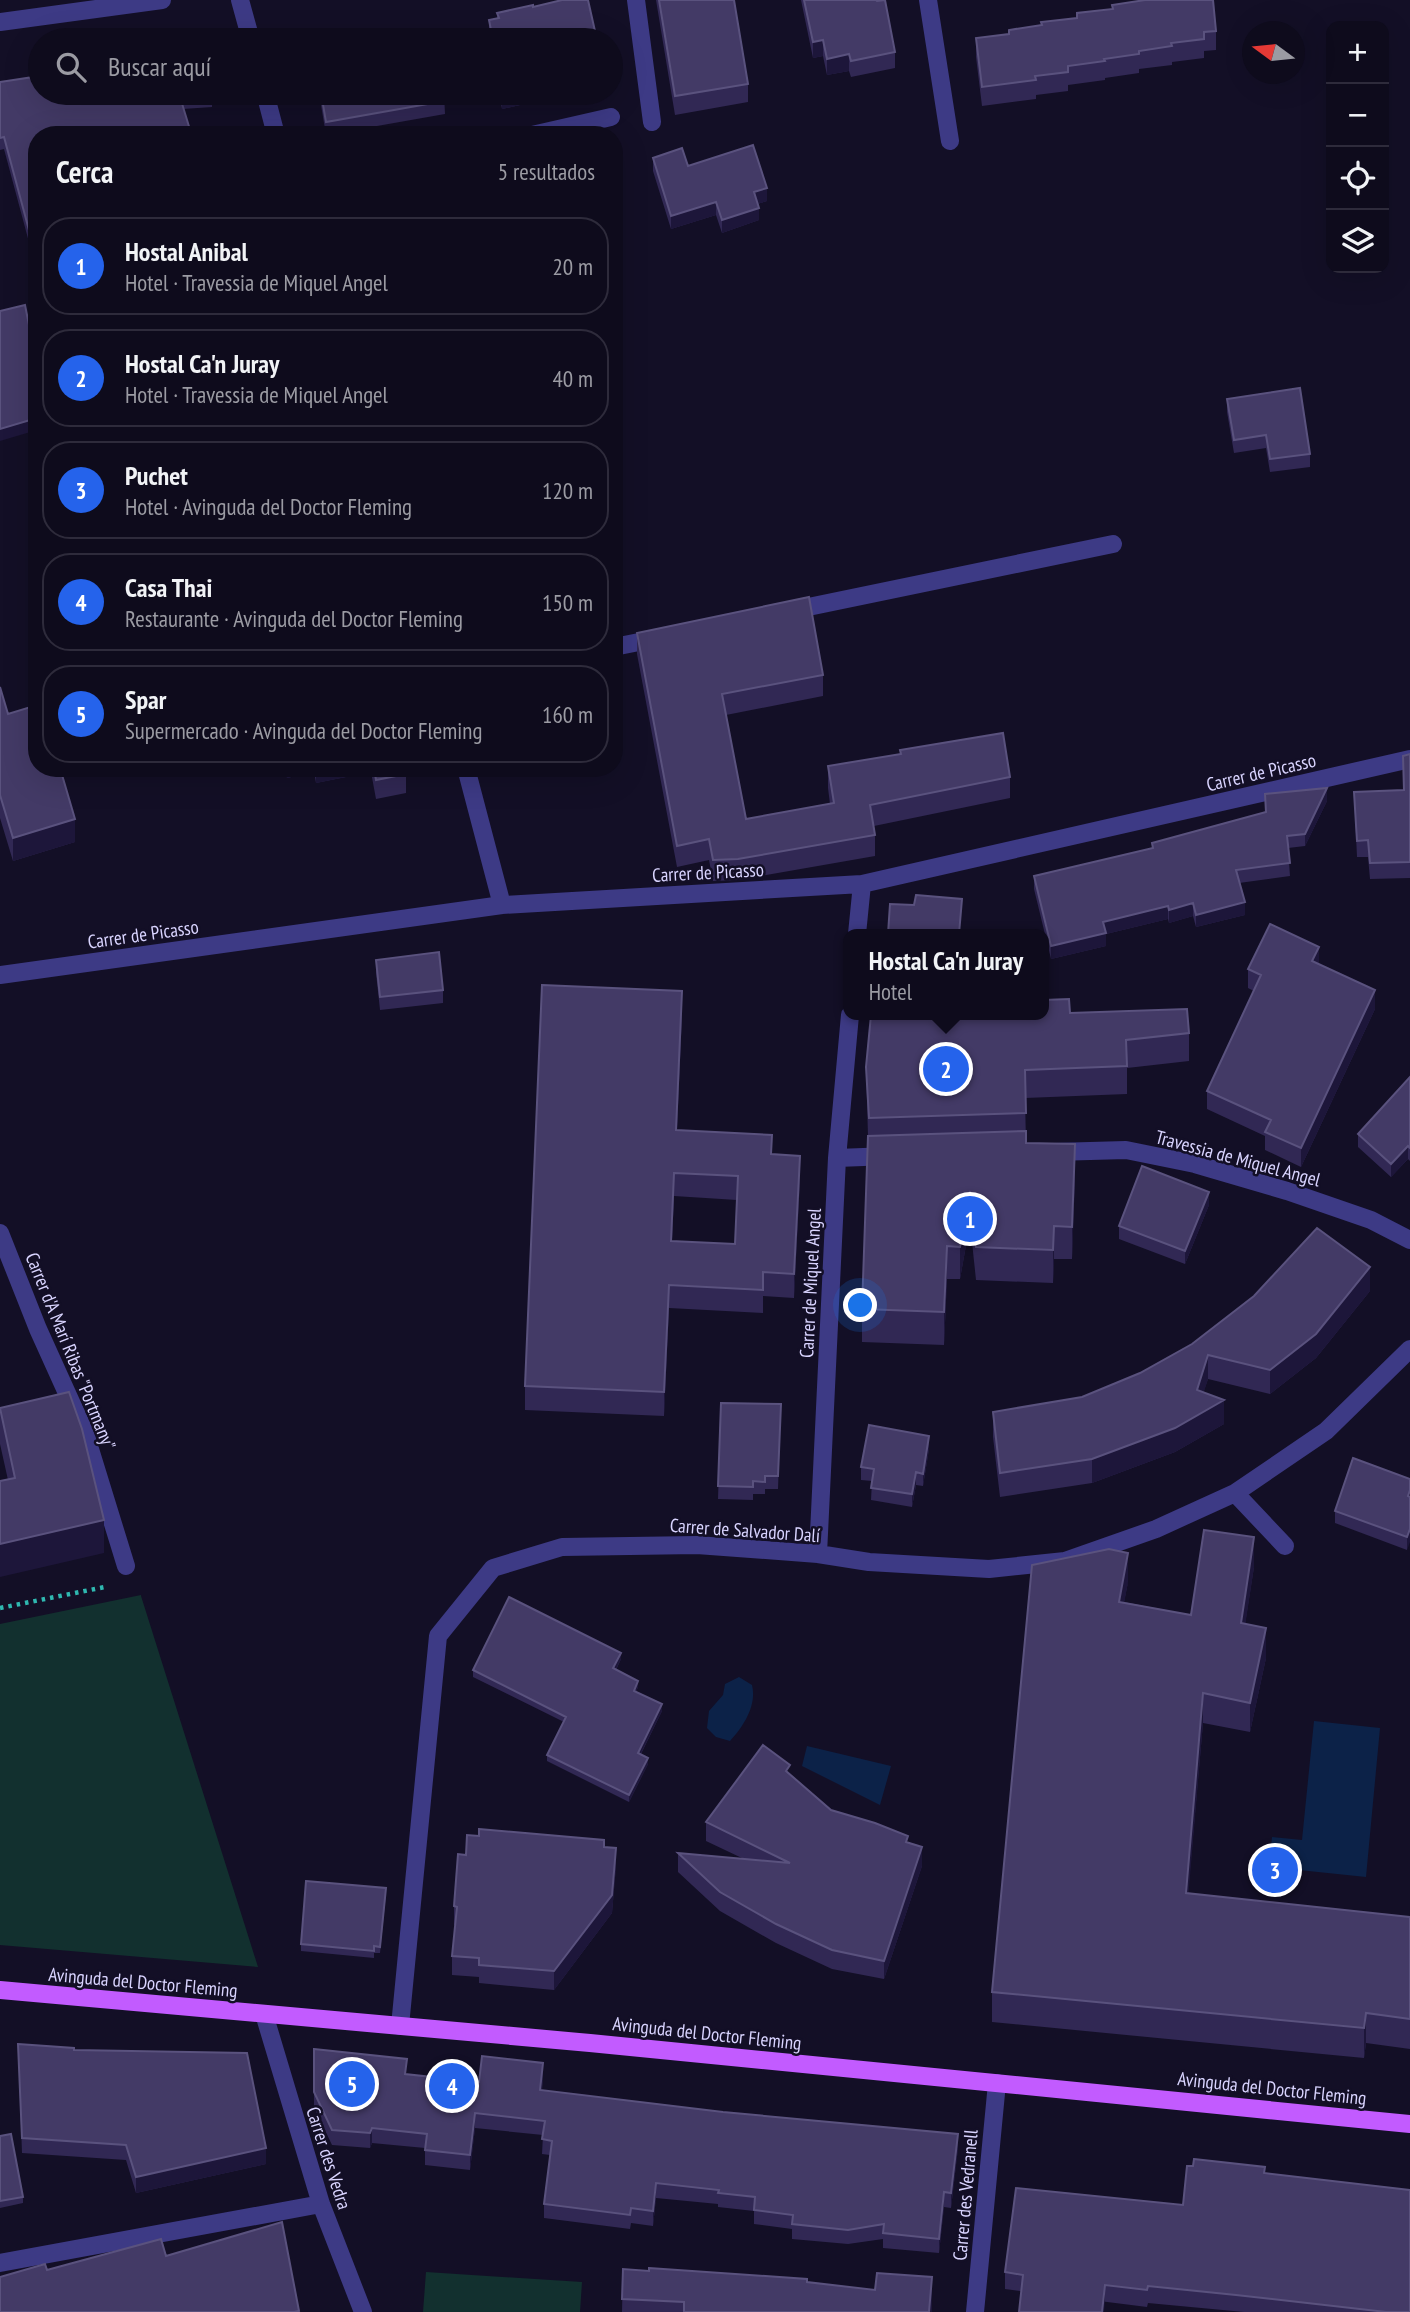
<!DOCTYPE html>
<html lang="es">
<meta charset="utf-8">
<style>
body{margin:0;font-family:"PT Sans Narrow",sans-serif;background:#171425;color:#f1f3f6}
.controls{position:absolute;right:21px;top:21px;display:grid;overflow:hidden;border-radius:14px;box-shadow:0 7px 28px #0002}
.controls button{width:63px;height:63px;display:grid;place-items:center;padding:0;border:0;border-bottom:2px solid #2e2b3b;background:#0e0b1c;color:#f1f3f6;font:35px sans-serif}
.compass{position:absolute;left:1242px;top:21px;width:63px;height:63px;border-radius:50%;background:#0e0b1c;box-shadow:0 7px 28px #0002;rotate:285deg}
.you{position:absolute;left:861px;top:1306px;width:24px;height:24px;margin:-18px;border:5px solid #fff;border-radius:50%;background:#1a73e8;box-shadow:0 0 0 10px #1a73e833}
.badge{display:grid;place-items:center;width:46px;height:46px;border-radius:50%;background:#2563eb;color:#fff;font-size:23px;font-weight:700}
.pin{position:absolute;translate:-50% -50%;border:4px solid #fff;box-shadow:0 2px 7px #0006}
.popup{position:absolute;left:843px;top:929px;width:206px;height:91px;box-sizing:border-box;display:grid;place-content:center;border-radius:14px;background:#0e0b1c;filter:drop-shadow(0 2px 5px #0005);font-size:23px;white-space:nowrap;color:#9b9ba3}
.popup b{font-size:26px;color:#f1f3f6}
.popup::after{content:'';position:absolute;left:50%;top:100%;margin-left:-14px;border:14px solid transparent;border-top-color:#0e0b1c}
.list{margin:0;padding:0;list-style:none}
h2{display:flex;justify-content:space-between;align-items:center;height:91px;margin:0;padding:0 28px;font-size:30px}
h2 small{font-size:23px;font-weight:400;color:#9b9ba3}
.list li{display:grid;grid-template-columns:46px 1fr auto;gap:21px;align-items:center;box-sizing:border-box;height:98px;margin:0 14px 14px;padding:0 14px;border:2px solid #2e2b3b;border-radius:28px}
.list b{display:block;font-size:26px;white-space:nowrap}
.list p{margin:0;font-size:23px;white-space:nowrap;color:#9b9ba3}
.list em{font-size:23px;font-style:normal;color:#9b9ba3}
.icon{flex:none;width:38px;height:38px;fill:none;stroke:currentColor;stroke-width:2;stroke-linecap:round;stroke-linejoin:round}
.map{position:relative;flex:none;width:1410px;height:2312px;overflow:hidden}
.search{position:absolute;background:#0e0b1c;box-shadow:0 7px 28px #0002;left:28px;top:28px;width:595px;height:77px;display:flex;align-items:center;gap:18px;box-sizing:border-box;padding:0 24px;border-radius:38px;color:#9b9ba3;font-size:26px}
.panel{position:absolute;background:#0e0b1c;box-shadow:0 7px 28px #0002;left:28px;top:126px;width:595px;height:651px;border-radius:28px}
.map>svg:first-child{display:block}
.green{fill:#12302f}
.water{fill:#0c2248}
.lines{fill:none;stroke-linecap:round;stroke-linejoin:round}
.path{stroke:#2fb8b0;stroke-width:4.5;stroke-dasharray:3.5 5;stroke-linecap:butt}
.minor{stroke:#3d3a85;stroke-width:18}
.major{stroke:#c25bff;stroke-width:18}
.wall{fill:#312854;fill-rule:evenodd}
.shaded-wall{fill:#1d163a}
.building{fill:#433a66;stroke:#5a527e;stroke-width:2;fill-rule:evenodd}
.labels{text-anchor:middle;stroke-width:5;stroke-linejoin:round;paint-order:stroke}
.street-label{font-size:19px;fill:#d9d4ff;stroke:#130f26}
</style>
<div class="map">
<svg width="1410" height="2312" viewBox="0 0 1410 2312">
<rect width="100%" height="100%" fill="#130f26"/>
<path class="green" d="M141,1595v1l117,371 -258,-22v-321z
M426,2272l156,10 -2,30h-157z"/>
<path class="water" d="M739,1677l13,8c5,20 -8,41 -22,56l-14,-4 -9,-9 2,-17 14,-16 2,-11z
M1314,1721l66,7 -14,149 -97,-10 3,-30 30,3z
M807,1746l84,20 -11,39 -78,-39z"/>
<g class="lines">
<path class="path" d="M0,1608l105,-21"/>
<path class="minor" d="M240,0l11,40
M636,0l16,122
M928,0l22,141
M0,22l162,-22
M265,93l11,42
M532,135l79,-18
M789,611l324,-67
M614,647l45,-9
M466,768l36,137
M857,934l5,-50
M0,975l502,-70 360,-21 548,-125
M1054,1152l72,-2 69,14 92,27 84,29 39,20
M837,1158l53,-2
M0,1233l38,96 47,104 41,133
M1235,1493l50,53
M818,1554l19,-396 13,-143
M264,2014l57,190 42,108
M400,2026l38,-390 55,-68 69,-21 135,-2 121,9 51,8 120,7 76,-8 91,-32 79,-36 91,-62 84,-82
M0,2263l321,-59
M975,2312l22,-229"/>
<path class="major" d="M0,1990l590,53 820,81"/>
</g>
<path class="wall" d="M656,0h78l14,84v18l-73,13z
M801,0h75l19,52v16l-44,9 -2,-6 -22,4 -4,-19 -10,2z
M533,7l64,33h-108v-20l8,-2v-5z
M1216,31v19l-12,1v7l-32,4v3l-33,4v4l-34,5v2l-37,5v6l-32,4v4l-54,7 -6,-49v-19l33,-4z
M0,82l212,11v14l-29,2 8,26h-154v110l-7,1 -26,-97 -4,1z
M319,93h125l1,21 -119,21z
M499,93h59l-7,1v4l-49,11z
M653,158l35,8 79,35 -10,3 2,16 -37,13 -6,-18 -45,14 -18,-58z
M1227,399l83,55v13l-40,5 -4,-24 -32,5 -7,-41z
M637,633l186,42v21l-97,19 20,104 84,-15 -2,-16v-22l72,-12v-4l110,27v21l-136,28 1,9v21l-137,24 -25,1 -4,-21 -32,7 -40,-213z
M0,687l8,27 67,128 -62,19 -13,-43z
M1410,754v124l-40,1 -2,-22h-11l-3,-65 49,-2v-34z
M285,768h119l2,6v19l-30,6 -5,-27 -55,11 -2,-11 -27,6z
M1265,794l62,7 -22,45 -17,2 2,28 -51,7 6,32 -49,12 -3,-11 -24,7 -1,-4 -62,15v12l-55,13 -17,-70v-13l118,-27v-6l113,-31z
M376,960l67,30v13l-63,7 -4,-37z
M1319,964l56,45 -74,158 -36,-17v-14l-58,-27v-18l47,-100 -6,-3v-19z
M1070,1013l119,20v28l-62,7v26l-102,4 1,45 49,34 -3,82h-18l-1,24 -77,-3 -6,-57 -10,56h-13l-3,66 -82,-3v-33l6,-173 -2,-69z
M682,1014l-5,116 95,24 28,25 -6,119 -31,-2v17l-94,-5 -5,108 -139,-6v-24zM674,1196l63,4 -2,44 -63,-3z
M1410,1077v84l-2,-2 -17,18 -33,-30v-13z
M1209,1205l-24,59 -66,-25v-13z
M1370,1291l-54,67 -46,36 -62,-15 -5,14 21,31 -49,28 -83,31 -92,14 -7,-60v-25l89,-15z
M721,1403l60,1 -3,85h-13v5h-12v6l-35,-1z
M0,1408l104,145 -96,-73 -8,-36z
M929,1449l-6,37 -7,-1 -4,22 -41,-7 1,-19 -11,-1v-13z
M1410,1479l-3,71 -72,-27v-12z
M1254,1567l-9,57 21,34 -16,74 -47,-9 -15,170 222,24v132l-44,-6 -2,15 -372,-36v-30l136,-410 -4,20 67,13z
M621,1659l-5,11 22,17 -2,5 26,19 -21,43 7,10 -19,38 -82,-41v-6l17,-33 -91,-45v-7z
M790,1774l41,36 77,33 14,23 -38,113 -52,-10 -56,-26 -56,-32 -42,-39v-19l66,6 -38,-18v-19z
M604,1847l12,19 -4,47 -58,77 -75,-7v-6l-27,-2v-19l3,-31h-1v-19l12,-51z
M386,1894l-6,59h-6v5l-73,-7v-7z
M18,2044l56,6 192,114 -130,29 -10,-33 -104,-7z
M314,2049l92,25 73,8 64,-4 -1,12 416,58 -7,60 -7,-1 -5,46 -56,-5v-9l-35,5 -56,-5v-10l-38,-5v-13l-36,-4v-3l-62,-6 -3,28 -22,-3 -1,6 -86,-11v-14l6,-49 -8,-1 1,-19 -68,-7 -5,42 -45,-5v-17l-53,-5 -2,5 -38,-3 -18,-38z
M0,2136l23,61v6l-23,5z
M1265,2173l145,139h-166l-96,-9 -1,4 -142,-18v-17z
M623,2269l184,13 125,25v5h-310z"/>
<path class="shaded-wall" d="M823,40v16l-10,2v-16z
M849,54v17l-22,4v-16z
M502,93h56l-7,1v4l-49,11z
M618,187v13h-4v-12z
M767,188v13l-13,4v-13z
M716,202v13l-45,14v-13z
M759,208v12l-37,13v-13z
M37,232v13l-7,1v-12z
M37,418v12l-37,11v-12z
M287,768h27v4l-27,6z
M316,768h55v4l-55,11z
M1327,788v13l-22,45v-12z
M75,819v23l-62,19v-23z
M1245,902v13l-49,12v-12z
M1193,903v13l-24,7v-13z
M1168,906v13l-62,15v12l-55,13v-13l52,-24z
M1319,947v19l-7,-5z
M1375,990v19l-74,158v-19z
M682,991v23l-6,139v-23z
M1075,1144v33l-3,82v-32z
M1408,1146v13l-17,18v-13z
M800,1156v23l-6,119v-24z
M674,1173v23l-3,69v-24z
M970,1191v32l-10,56v-32z
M1209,1192v13l-24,59v-13z
M1054,1226v33l-1,24v-33z
M947,1246v33l-3,66v-33z
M1370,1267v24l-54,67 -46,36v-24z
M669,1285v23l-5,108v-24z
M1208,1355v24l-11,35v-24z
M1224,1400v24l-49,28 -83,31v-24z
M929,1436v13l-6,37v-12z
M916,1472v13l-4,22v-13z
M104,1520v33l-104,24v-33z
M1410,1529v13l-3,8v-13z
M1254,1537v30l-13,86v-30z
M1128,1553v29l-9,49v-29z
M1266,1628v30l-16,74v-29z
M621,1653v6l-8,16v-7z
M638,1681v6l-4,10v-6z
M1203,1693v30l-17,200v-30z
M662,1704v7l-24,48v-6z
M648,1758v6l-19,38v-7z
M922,1847v19l-38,113v-18z
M616,1848v18l-4,47 -58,77v-19z
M1366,2013v30l-2,15v-30z
M543,2063v15l-3,26v-14z
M475,2113v15l-5,42v-15z
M372,2128v15l-2,5v-15z
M958,2134v14l-7,60v-15z
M266,2148v16l-130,29v-16z
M656,2183v15l-3,28v-15z
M944,2192v15l-5,46v-14z
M932,2277v35h-3z
M1105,2285v17l-1,10h-2z"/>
<path class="building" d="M562,0h26l9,40h-104l-4,-20 10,-2 -2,-5 36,-8v2z
M659,0h75l14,84 -73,12z
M804,0h72l1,1 8,-1 10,52 -44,9 -2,-7 -22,5 -4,-19 -10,2z
M1145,0h68l3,31 -12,1v7l-33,4 1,3 -33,5v3l-35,5 1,2 -37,5v6l-33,4 1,4 -54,7 -6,-49 33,-4v-4l33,-5 -1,-3 36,-4v-5l36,-4 -1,-4z
M40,76v17h172v1l-32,3 11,36 -3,2h-151v97l-7,2 -26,-97 -4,1v-56z
M321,93h123l1,8 -119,21z
M753,145l14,43 -13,4 5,16 -37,12 -6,-18 -45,14 -18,-58 29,-10 6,18z
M614,166l4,21 -4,1z
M25,305l4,20 8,-2v95l-37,11v-118z
M1300,388l10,66 -40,5 -4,-24 -32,5 -7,-41z
M809,597l14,78 -101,19 24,125 88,-16 -6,-37 73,-12 -1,-4 103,-17 7,44 -140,28 5,30 -137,24 -25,1 -4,-21 -32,7 -40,-213z
M0,687l8,27 29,-9v63h23l15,51 -62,19 -13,-43z
M1410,754v108l-40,1 -2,-23 -11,1 -3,-49 50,-2 -1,-34z
M374,768h30l2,6 -30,6z
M1327,788l-22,46 -18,2 3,27 -54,7 9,32 -49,13 -3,-12 -24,7 -1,-4 -65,16 3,11 -55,13 -17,-70 119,-28 -1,-5 114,-31 -1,-18z
M916,895l46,4 -3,35h-71l2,-30 24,1z
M1270,924l49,23 -7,14 63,29 -74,158 -36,-16 6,-12 -64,-29 54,-116 -13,-6z
M439,952l4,38 -63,7 -4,-37z
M542,985l140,6 -6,139 96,5 -1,19 29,2 -6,118 -31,-2v18l-94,-5 -5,107 -139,-6zM674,1173l64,3 -3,68 -64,-3z
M1069,999l1,14 117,-4 2,24 -63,7 1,26 -102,4 1,43 -157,5 -3,-51 5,-52h173v-15z
M1410,1077v71l-2,-2 -17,18 -33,-30z
M1026,1131v12l49,1 -3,83 -18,-1 -1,24 -77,-3 -6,-56 -10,56 -13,-1 -3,66 -82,-3 6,-173z
M1142,1166l67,26 -24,59 -66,-25z
M1317,1228l53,39 -54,67 -46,36 -62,-15 -11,35 27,10 -49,28 -83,31 -92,14 -7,-61 89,-15 58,-24 52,-29 62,-48z
M69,1392l13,37 22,91 -104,24v-63l15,-3 -15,-70z
M721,1403l60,1 -3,72h-13v6l-12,-1v6l-35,-1z
M869,1425l60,11 -6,38 -7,-2 -4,22 -41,-6 3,-19 -13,-2z
M1353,1458l57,21v11l-2,6 2,1v32l-3,8 -72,-26z
M1204,1530l50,7 -13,86 25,5 -16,75 -47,-10 -17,200 224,24v102l-44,-6 -2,15 -372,-36 40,-427 77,-16 19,4 -9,49 72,13z
M509,1597l112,56 -8,15 25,13 -4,10 28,13 -24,49 10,5 -19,37 -82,-40 19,-38 -93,-47z
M763,1745l27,20 -4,6 45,39 44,13 33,13 -2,6 16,5 -38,114 -52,-11 -56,-26 -56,-32 -42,-39 112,10 -84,-41z
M479,1829l125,11v7l12,1 -4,47 -58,76 -75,-6v-7l-27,-2 5,-49 -3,-1 4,-52 8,1 1,-20 12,1z
M306,1881l80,7 -6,59 -6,-1v5l-73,-7z
M18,2044l56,4v2l173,3 19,95 -130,29 -10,-32 -104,-7z
M314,2049l93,10 -2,15 74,8 3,-26 61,7 -3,27 183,22 235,22 -7,59 -7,-1 -5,47 -56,-6 1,-9 -36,6 -56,-6 1,-9 -39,-5 1,-13 -37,-4 1,-3 -63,-7 -3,28 -22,-3 -1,7 -86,-11 8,-63 -10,-2 3,-18 -70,-8 -5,42 -45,-5 2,-16 -55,-6 -2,5 -38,-3 -18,-38z
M11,2134l12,63 -23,4v-65z
M1194,2159l71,8 -1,6 146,17v122h-24l-150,-17 -88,-9 -1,4 -42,-5 -3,27h-83l4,-37 -18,-3 11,-84 167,17 4,-39h6z
M282,2222l17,89 -5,1h-294v-35l45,-13 2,6 114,-31 5,17z
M649,2268l158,11v3l68,8 2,-17 55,4 -3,35h-245v-10l-62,-3 1,-30 26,2z"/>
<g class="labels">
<g class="street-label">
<text transform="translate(1261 772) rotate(-13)" y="7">Carrer de Picasso</text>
<text transform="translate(708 872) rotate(-3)" y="7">Carrer de Picasso</text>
<text transform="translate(143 934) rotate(-8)" y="7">Carrer de Picasso</text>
<text transform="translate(1238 1158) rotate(15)" y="7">Travessia de Miquel Angel</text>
<text transform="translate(810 1283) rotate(-87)" y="7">Carrer de Miquel Angel</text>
<text transform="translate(71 1351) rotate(68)" y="7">Carrer d'A Marí Ribas "Portmany"</text>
<text transform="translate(745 1530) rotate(4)" y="7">Carrer de Salvador Dalí</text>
<text transform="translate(143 1982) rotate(5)" y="7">Avinguda del Doctor Fleming</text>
<text transform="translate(707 2033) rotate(6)" y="7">Avinguda del Doctor Fleming</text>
<text transform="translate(1272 2088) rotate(6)" y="7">Avinguda del Doctor Fleming</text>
<text transform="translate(329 2158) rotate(72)" y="7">Carrer des Vedra</text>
<text transform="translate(965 2195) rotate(-85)" y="7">Carrer des Vedranell</text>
</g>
</g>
</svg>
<div class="controls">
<button>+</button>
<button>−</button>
<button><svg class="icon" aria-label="locate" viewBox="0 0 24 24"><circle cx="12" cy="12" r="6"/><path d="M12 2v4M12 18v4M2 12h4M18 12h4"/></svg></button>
<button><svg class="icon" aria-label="layers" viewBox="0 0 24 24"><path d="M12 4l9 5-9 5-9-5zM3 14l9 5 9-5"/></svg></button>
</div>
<svg class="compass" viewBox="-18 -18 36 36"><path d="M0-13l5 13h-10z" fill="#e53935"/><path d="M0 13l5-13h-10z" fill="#9b9ba3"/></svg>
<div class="you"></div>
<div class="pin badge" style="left:970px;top:1219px">1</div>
<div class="pin badge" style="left:946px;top:1069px">2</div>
<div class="popup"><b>Hostal Ca'n Juray</b>Hotel</div>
<div class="pin badge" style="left:1275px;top:1870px">3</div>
<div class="pin badge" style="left:452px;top:2086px">4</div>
<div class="pin badge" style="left:352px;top:2084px">5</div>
<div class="search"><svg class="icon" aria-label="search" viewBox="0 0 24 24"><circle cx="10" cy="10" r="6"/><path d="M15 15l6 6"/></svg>Buscar aquí</div>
<section class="panel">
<h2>Cerca<small>5 resultados</small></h2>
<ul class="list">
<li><span class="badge">1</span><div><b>Hostal Anibal</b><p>Hotel · Travessia de Miquel Angel</p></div><em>20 m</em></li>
<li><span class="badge">2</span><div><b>Hostal Ca'n Juray</b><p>Hotel · Travessia de Miquel Angel</p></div><em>40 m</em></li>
<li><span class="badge">3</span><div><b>Puchet</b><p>Hotel · Avinguda del Doctor Fleming</p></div><em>120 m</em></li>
<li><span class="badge">4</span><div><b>Casa Thai</b><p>Restaurante · Avinguda del Doctor Fleming</p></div><em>150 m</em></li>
<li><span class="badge">5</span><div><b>Spar</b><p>Supermercado · Avinguda del Doctor Fleming</p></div><em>160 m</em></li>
</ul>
</section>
</div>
